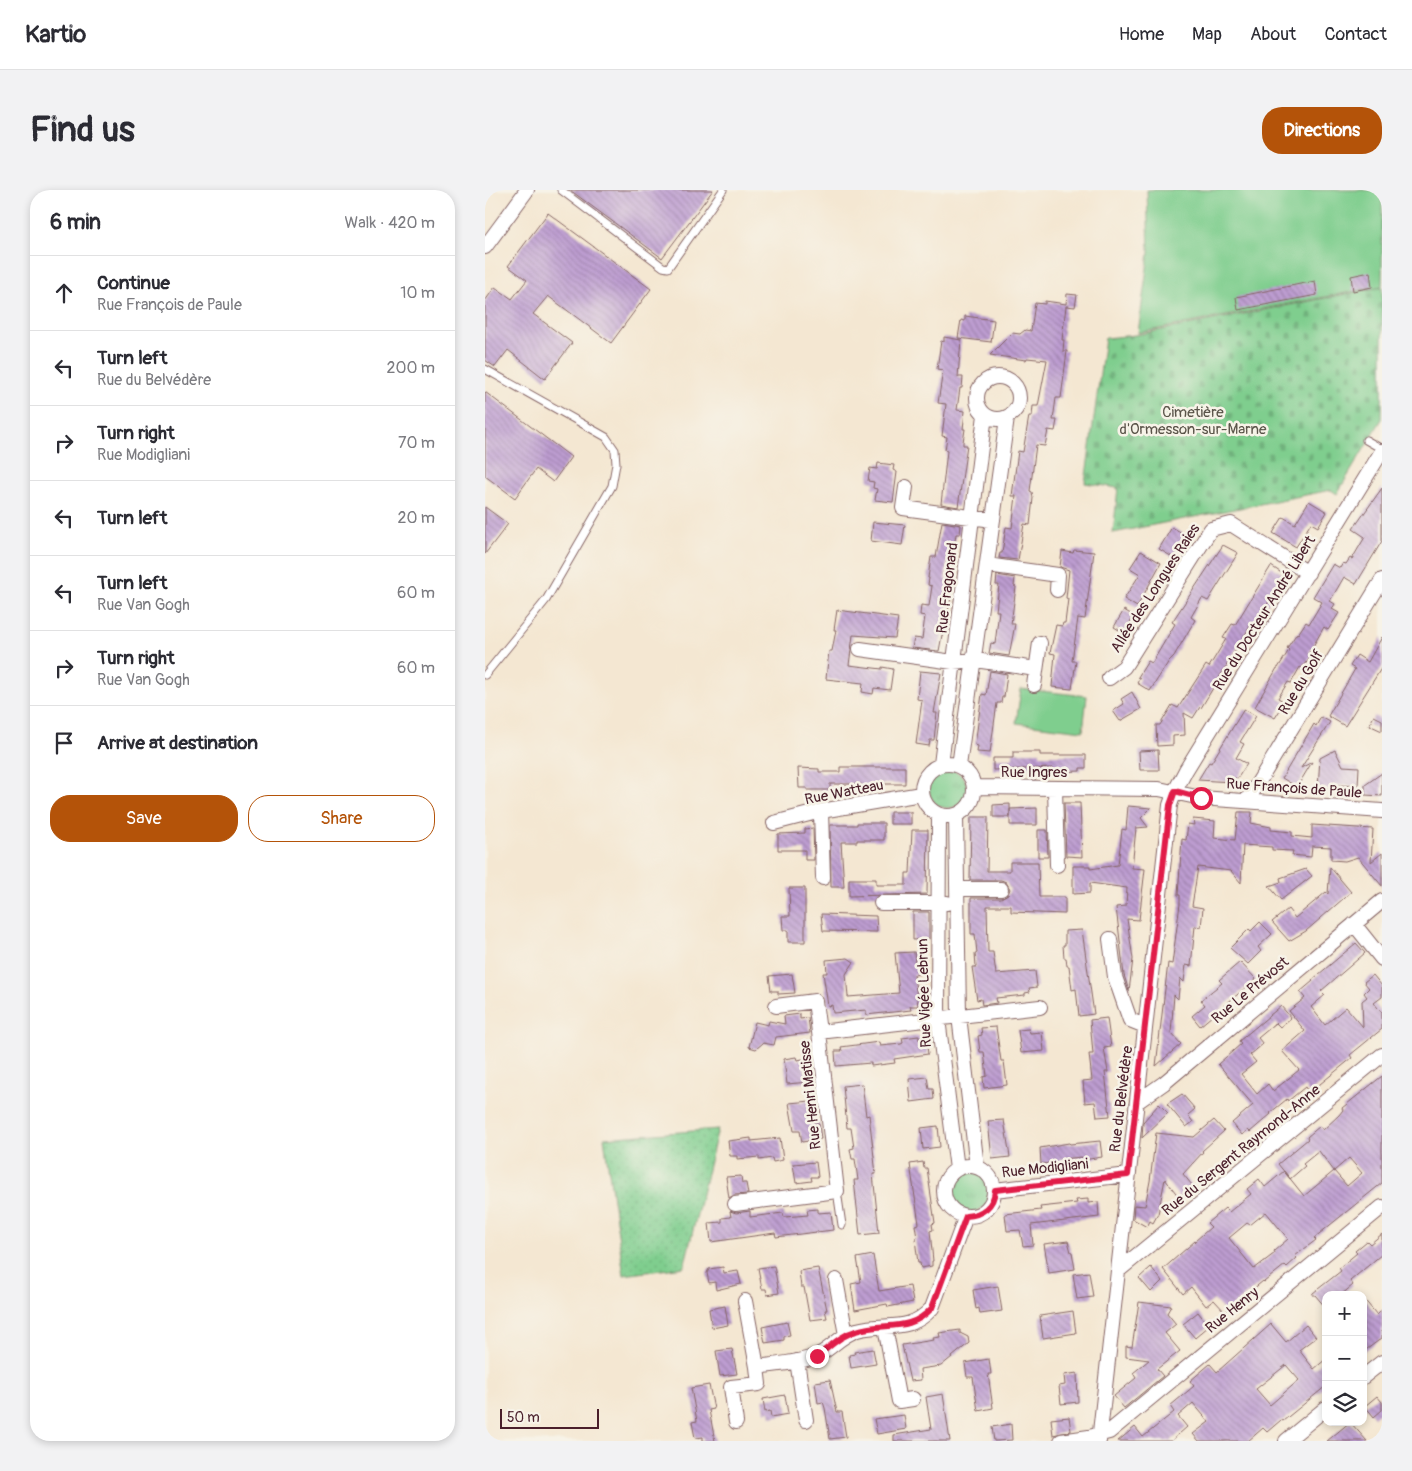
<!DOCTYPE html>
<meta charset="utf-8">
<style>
body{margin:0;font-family:Pangolin,sans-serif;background:#f2f2f3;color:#2b2b33}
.controls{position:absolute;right:15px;bottom:15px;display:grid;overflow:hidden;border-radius:10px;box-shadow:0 2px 8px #0003}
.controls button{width:45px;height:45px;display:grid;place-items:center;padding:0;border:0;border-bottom:1px solid #e1e1e2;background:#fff;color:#2b2b33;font:25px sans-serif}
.scale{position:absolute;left:15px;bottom:12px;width:99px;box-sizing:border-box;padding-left:5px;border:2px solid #4a1f2b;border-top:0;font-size:14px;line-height:18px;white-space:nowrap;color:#4a1f2b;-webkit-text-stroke:4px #f7f3e8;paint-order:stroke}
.stop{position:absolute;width:15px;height:15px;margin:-11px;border:4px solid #e11d48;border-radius:50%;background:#fff}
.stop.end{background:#e11d48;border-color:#fff;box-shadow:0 1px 5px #0008}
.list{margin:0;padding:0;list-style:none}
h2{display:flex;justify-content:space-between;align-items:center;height:65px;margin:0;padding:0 20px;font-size:21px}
h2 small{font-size:16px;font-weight:400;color:#7c7c81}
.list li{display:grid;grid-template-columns:32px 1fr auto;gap:15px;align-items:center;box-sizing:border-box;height:75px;padding:0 20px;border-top:1px solid #e1e1e2}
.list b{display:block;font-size:19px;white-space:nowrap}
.list p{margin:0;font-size:16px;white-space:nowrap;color:#7c7c81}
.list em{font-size:16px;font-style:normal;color:#7c7c81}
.actions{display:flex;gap:10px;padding:15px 20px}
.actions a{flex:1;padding:11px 0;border:1px solid #b45309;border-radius:20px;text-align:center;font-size:18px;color:#b45309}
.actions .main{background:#b45309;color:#fff}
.icon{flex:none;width:28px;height:28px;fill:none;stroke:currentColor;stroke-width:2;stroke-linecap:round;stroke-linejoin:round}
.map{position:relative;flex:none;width:897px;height:1251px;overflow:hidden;border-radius:20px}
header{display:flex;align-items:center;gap:30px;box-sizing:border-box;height:70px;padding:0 25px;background:#fff;border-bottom:1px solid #e1e1e2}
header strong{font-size:24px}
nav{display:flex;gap:28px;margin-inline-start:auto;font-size:18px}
.intro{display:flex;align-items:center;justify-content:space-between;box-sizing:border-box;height:120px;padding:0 30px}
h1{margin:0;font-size:35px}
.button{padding:12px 22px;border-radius:20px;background:#b45309;color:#fff;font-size:18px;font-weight:700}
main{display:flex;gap:30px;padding:0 30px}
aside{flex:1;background:#fff;border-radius:20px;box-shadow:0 2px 8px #0003}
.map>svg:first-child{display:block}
.grass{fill:url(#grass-tufts);stroke:#64765c}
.cemetery{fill:url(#cemetery-stones);stroke:#64765c}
.garden{fill:url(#garden-dots);stroke:#64765c}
.pitch{fill:#7fce8e;stroke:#64765c}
.building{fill:url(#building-back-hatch);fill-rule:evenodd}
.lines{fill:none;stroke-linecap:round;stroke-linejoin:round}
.lane-casing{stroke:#866565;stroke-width:9}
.street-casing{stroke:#866565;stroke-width:16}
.lane{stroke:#fff;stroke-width:7}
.street{stroke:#fff;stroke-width:14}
.route{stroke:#e11d48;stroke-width:6}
.labels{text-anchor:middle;stroke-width:5;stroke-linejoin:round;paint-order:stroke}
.park-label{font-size:15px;fill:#5a5449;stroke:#f7f3e8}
.street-label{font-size:15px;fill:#4a1f2b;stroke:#f7f3e8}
</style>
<header>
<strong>Kartio</strong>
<nav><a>Home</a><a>Map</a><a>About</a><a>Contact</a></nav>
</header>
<div class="intro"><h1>Find us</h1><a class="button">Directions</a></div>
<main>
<aside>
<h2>6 min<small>Walk · 420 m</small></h2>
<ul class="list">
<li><svg class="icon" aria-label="ahead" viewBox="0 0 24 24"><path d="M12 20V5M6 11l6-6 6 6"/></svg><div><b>Continue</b><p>Rue François de Paule</p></div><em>10 m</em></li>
<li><svg class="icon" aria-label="left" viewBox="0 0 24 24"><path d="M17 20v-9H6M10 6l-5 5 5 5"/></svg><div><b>Turn left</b><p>Rue du Belvédère</p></div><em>200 m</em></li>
<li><svg class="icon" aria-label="right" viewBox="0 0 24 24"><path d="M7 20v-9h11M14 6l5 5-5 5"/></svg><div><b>Turn right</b><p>Rue Modigliani</p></div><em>70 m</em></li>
<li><svg class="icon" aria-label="left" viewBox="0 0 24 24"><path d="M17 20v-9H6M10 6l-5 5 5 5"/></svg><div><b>Turn left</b></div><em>20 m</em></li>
<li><svg class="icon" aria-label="left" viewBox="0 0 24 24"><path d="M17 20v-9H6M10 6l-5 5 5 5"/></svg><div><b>Turn left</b><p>Rue Van Gogh</p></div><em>60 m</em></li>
<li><svg class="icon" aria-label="right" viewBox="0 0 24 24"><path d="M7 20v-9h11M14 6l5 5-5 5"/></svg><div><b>Turn right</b><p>Rue Van Gogh</p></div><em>60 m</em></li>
<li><svg class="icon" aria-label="arrive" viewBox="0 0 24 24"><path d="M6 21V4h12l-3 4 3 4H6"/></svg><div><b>Arrive at destination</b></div></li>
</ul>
<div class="actions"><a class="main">Save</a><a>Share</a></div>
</aside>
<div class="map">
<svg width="897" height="1251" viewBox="0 0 897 1251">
<defs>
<pattern id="grass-tufts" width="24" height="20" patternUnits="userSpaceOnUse" patternTransform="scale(1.25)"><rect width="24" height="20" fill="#7fce8e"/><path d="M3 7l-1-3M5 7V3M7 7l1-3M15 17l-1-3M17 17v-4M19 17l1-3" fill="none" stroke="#6fb07b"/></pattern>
<pattern id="cemetery-stones" width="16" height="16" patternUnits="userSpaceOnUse" patternTransform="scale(1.25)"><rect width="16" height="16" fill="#7fce8e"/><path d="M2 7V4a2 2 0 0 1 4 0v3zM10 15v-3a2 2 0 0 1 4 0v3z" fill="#6fb07b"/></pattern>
<pattern id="garden-dots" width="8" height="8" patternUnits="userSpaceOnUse" patternTransform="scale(1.25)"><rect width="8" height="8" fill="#7fce8e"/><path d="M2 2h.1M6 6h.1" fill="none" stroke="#6fb07b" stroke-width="1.8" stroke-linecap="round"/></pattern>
<pattern id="building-back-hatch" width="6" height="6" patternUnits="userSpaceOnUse" patternTransform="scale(1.25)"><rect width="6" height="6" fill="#bd9dd1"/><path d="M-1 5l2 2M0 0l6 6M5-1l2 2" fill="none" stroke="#9c7faa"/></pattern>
</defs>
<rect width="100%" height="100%" fill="#f7f3e8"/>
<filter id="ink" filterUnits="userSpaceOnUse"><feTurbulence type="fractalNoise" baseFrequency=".02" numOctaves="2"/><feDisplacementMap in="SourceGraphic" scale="10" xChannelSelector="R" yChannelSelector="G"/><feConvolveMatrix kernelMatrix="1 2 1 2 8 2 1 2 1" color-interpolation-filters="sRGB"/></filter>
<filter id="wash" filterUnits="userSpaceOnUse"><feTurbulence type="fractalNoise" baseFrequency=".0096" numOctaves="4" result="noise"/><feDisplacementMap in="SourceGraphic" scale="20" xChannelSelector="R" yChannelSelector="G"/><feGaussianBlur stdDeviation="1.12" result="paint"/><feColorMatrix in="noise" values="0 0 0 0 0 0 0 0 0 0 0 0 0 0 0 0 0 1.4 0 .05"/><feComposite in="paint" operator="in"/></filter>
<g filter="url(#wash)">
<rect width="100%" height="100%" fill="#f4e7d2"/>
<path class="grass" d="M444 599a19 19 0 1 1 38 0a19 19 0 1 1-38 0Z
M465 1002a20 20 0 1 1 40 0a20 20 0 1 1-40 0Z"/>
<path class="cemetery" d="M897,97v132l-45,75 -6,-4 -218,43 5,-45 -33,-5 20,-145 31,-3z"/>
<path class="garden" d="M233,939l-34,138 -60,8 -20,-137z"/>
<path class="pitch" d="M662,0h235v96l-244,47 11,-80z
M536,499l66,7 -4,35 -67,-8z"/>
<g id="blocks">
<path class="building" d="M85,0h143l-51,68z
M63,23l103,76 -40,54 -63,-47 -15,18 39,29 -27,36 -37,-29 -13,17 -10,-7v-59l10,-14 17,12 15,-19 -19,-14z
M885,82l2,15 -19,4 -2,-15z
M830,91l2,14 -79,15 -2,-13z
M582,104l10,1 -2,12 -9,-1 -4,34h2l-1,11h4l-6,47h-5l-3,22h4l-2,11 -7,-1 -3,16 -9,-1 -6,46 2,1 1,6 -3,27 -6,-1 -6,36 -19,-2 1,-5h2l4,-26 6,1 4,-32h-4l6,-45 5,1 6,-36h3l1,-10h5l9,-46 -20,-2 -1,2 -36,-5 22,-22 8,1 5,-4 6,1 4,-28 10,1v-3l21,3z
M480,126l29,4 -3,22 -33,-4 3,-18 4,1z
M459,147l17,3 -3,37h5l-1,11h-2l-3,22 8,1 -2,18h2l-2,13v3h4l-9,62 -17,-3 6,-53 -2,-1 2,-13 -5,-1 4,-32 -8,-1 5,-33 -6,-1 4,-28 3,1z
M0,202l86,65 -18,25 -17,-13 -21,29 -30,-22z
M393,273l16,2 -1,5 4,2 -4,30 -18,-2 2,-11 -4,-1 1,-6 -6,-1 2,-13 7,1z
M897,298v53l-26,43 -12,-7 -14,24 5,3 -3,5 7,4 -11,17 -4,-3 -15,26 3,1 -5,9 -1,-1 -4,6 -2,-1 -9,16 -3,-1 -10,16 7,4 -10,16 -20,-11 22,-39h1l11,-18 -2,-2 10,-15 1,1 8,-12 3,2 13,-22 -9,-5 20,-33 7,4 3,-5 3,1 4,-6 2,1 13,-22 -12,-8z
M824,311l18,11 -9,15 -7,-4 -15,24 -23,-14 10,-16 12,7z
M0,317l23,17 -23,30z
M388,332l32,3 -3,20 -31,-4z
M457,332l19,3 -1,9h-4l-3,21 -5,-1 -3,26h4l-1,12h4l-9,43h-1l-3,16 -27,-3 2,-10 8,1 3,-23 -5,-1 1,-10 8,1 3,-20 -4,-1 1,-7h-1l3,-21h5z
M687,337l15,9 -13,22 -15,-9z
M738,355l15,8 -30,48 -6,-3 -11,19 4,3 -21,36 -5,5 -19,30 -13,-8 3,-5 -2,-1 10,-16 4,2 23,-39 -3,-2z
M589,360l20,2 -9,67 -7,-1 -6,43h4l-4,28 -20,-2 3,-33 -5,-1 6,-28 6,1 1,-3h2l3,-24 -2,-1 3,-28 -9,-3 2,-16 11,2z
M656,361l20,12 -24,44 -13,-8 16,-25 -10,-6z
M786,376l15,10 -32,48 -2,-1 -51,85 -1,-1 -7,11 -9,-5 1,22 -12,1v9l-16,1 -1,-21h4l12,-20 6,3 28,-43 3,2 17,-28 -3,-1 9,-14 3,1z
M512,385l18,3 -1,8 2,1 -5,37h4l-6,32 -20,-3 2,-10 4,1 4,-33h-3l3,-26h-3z
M352,420l61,8 -3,20 -42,-3 -4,30 33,4v-2l11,2 -3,21 -16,-2 -1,6 -11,-2 1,-9 -37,-4 3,-28h3l4,-21h-2z
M639,420l10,6 -10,17 -10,-6z
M897,447v30l-37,59 -17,-10 27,-47 -5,-3 7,-11 11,7z
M435,481l21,2 -7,40h3l-3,27h-4l-1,6 -13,-2 6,-44 -5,-1z
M505,481l17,3 -3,23h-2l-1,6h-4l-7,50 -13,-1 1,-6 -3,-1 7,-51 4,1z
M647,502l9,17 -21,12 -7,-10 11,-7 -3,-5z
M759,519l12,7 -16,26 4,2 -8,14 11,6 -10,15 -2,-1 -3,4 -34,-2 11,-18 2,1z
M889,526l8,4v11l-13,-6z
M836,527l9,5 -29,46 11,-6 -15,25 -15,-9 32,-54 2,2z
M673,560l1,20h-19l-1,-19z
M850,560l8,16 16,1 -1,19 -25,-1v4l-15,-1 2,-30z
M528,562h27v3h46v13h-6v3l-27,1v-4l-60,2v-12h20z
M355,577h65v17h-25v4h-18l-1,-4h-31v6h-23v-2h-8l-1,-20 21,1v3h21z
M897,583v23l-17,-1v-10z
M579,613h16l2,54 -16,-1z
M525,614v13h-17v-12z
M643,616l23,2 -10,10 7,9 -12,1 -4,40 13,1 -6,51 -12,-1 6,40 -4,32 -5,-16 -8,-68 10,-1 1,-18 -37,-5v10l-17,1v-28h17v3l28,-4 4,-36 4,1z
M552,618v17h-27v-16z
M405,622h21v12h-21z
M753,622h14l-1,11 20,4v3l21,2v4l20,2v-13l61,4 -2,33 11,-9v33l-24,-29 -13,4 -14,-1v-13l-19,-1 -1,11 -19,-2 1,-4 -21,-1v-3l-29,-2 -2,38 -10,-12 -33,-4 -6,39 11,2 -2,19 -6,-1 -4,40 -5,-1 -2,17 -4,-4 -2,21 -4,-4 -3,38 10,11 -25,22 12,-103 4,1 8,-60v-9h-2l4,-56 4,1 2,-16 6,1 -1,-6 22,2 -1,17 21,2z
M486,627h17l-1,54h23v-9h28l1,35h26v17l-54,-2v-6h-24l1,46h5l3,22 39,-3 2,16 -8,1 1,4 -5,1v2l-29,3 1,5 -15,2 -1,-6 -4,1 -5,-33h4l-1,-14h2l-2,-19h-4v-36h30l7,-4 2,-5 -4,-7 -5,-2h-31z
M372,633h27v17h-27v2h-16l3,45h-13l-1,-62h27z
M328,638l1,32h-9v-10h-27v-16l27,-1v-4z
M427,640h16l-1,64 -78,2v-17h27v6h30v-12h4z
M553,640h9l1,27h-10z
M845,677l21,25 -45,39 -17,10 -17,-19 16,-13 7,9 31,-26 2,2z
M821,679l6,7 -31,24 -12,-14 12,-4 -1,-4z
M304,698h16v54h-17v-12h-5l-1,-14h8z
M428,722h16v27l-16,1z
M336,724l55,2 1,16 -54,-1z
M775,732l12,12 -14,13 3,4 -13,13 -18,-16 19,-19 2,2z
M597,740l12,84 -15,2 -3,-27 -4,1 -3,-24h-2l-1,-8h-2l-1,-13h2v-14z
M871,753l9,10 -44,38 4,4 -14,12 14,18 21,-18 17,20 -1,-26 5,-4 -3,-4 5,-5 -5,-6 9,-7 9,11v11l-8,6 8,10v16l-32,26 2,3 -43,35 -4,-6 -17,14 -1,-2 -17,14 1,1 -21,18 -2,-2 -6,5 -10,-12 21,-18 -35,-41 23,-20 -2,-3 42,-35 10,12 -11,9 -4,-4 -18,15 5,6 -13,11 6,7 -15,12 16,20 11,-10 5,7 26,-21 -17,-19 23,-20 -16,-20 16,-13 -5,-6 13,-11 -1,-1z
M429,762l1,12h3l2,10 -6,1 4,31h-8l1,4 -45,5v-5l-33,3 -1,-8 -4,1 -5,-33h4l-1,-13 22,-2 6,4 -8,12 2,23 51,-4 -4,-40z
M755,772l16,17 -56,47 -8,-10 13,-11 -4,-5 21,-17 -3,-3z
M307,784l3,19 -17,1v-3h-7l-2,-15z
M315,824v5l8,-1 2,15 -34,4 -2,8 -11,-2 -7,6 -7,-2 6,-25 13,3 1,-4 16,3 -1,-8z
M622,828l4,29 -7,1 4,24h-3l5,44 -13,1 -2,-15 -10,1 -2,-22 9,-1 -3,-26h4l-3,-34z
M511,837l5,34h3l3,24 -23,3 -1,-11 4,-1 -3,-24h-4l-2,-16 4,-1 -1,-7z
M544,839l1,4 12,-1 2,19 -23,2 -3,-23z
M434,846v4l7,-1 2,15 -34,5 1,4 -24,3v-3l-35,3 -1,-15h7l-1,-4 38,-5 1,4 21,-2 2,-1 -1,-5z
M311,867l1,3 6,-1 2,13h3l1,10 -22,2 -3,-25z
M897,886v107l-68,55 2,2 -21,16 2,2 -10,9 -2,-2 -21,17 -1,-1 -38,31 -11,-12 -8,6 -15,-19 -8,7 -20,-25 48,-42 -4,-4 18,-15 4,4 22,-18 -4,-5 12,-10 6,8 19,-16 20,25 30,-25 -15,-20 -16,13 2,2 -15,13 -12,-15 30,-25 -1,-2 13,-11 3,4 16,-15 4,-5 -1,-2zM864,968l13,15 -15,13 -13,-15zM781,1022l22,27 -14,12 1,2 -21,16 -25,-31 18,-15 3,2z
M442,887l2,12h4l1,10 -23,3 -2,-23z
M377,894l4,32 3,-1 7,59h-3l6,59 -19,2 -6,-55h4l-3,-21h-3l-2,-10 4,-1 -3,-20h-4l-4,-42z
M697,904l13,15 -7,6 5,7 -7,5 -19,-23z
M326,911l4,22h4l2,16 -19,3 -2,-11h-6l-5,-28z
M674,914l9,9 -26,25 1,-16z
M519,930l6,37 -18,2 -4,-38z
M729,930l10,11 -22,20 1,1 -20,22 9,11 -13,12 -14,-18 -7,35 -5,9 -3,-2 -3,6 -14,-8 1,-14 11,1 5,-25 6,-48 38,4z
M453,936l2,21 -17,2 -2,-21z
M266,948v3l29,-3 3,22 -10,2 -1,-4 -13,2v-3l-22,2v-3h-7l-2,-15z
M615,951l2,16 -19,3 -1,-3 -21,2v3l-20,2 -1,-16 29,-5 1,1z
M331,972l2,15h-7l1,4 -16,2 -3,-19z
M438,972l1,6h3l8,55 -3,1 1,6 -3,1 3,30h-1v5l-11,2 -1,-5h-2l-3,-24 2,-1 -2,-13 4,-1 -9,-60z
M256,986l1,7h4l2,11 -14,1 -5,3 -3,-21z
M603,1009v4l10,-1 1,15 -68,8 2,20 -10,1 -3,-16 -13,1 -2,-17 36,-4 -1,-3 37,-4 -1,-3z
M333,1019v4l13,-1 2,18 -57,7 -1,-4 -64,9 -2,-19 13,-1v-4l9,-1 -1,-6 6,2 14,-2v6l33,-4 1,4 24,-2 -1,-5z
M897,1044v20l-32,27 3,4 -12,10h-15v13l-11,-13h-3l1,-2 28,-22 -2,-3 18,-15 -2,-2 12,-10 3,3z
M583,1051l3,11h1l3,17 -26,4 -5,-29z
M388,1065l6,36 31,-5 3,16 -25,5 -1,-3 -32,6 -4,-26 10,-2 -4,-24z
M289,1076l5,27 -12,2 -1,-6h-4l-4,-21z
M238,1077l1,6 14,-2 3,13 -25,6 -1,-8 -6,1 -2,-10 2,-4z
M666,1077l11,14 -11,11 -12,-14z
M333,1078l9,42h-2l2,8 -17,2 -6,-33h-3l-2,-16z
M604,1082l4,25 -16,2 -4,-25z
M513,1096l4,25 -22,3 -1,-6 -3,1 -3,-19z
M878,1108l14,17 5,-5v28l-19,14z
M654,1112l32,4 -4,7 9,11 -11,9 15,18 -23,18 6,7 -39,32 -10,-12 22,-18 -3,-5 16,-13 -23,-3v-11l6,1z
M240,1116l3,19 -16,3 -3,-19z
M588,1121l3,22 -33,5 -3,-22z
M713,1122l11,14 -14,12 -12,-14z
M302,1132l3,13 -6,1v4l-19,3 -3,-16z
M786,1134l15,18 20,-17 10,12 -17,13 15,19 12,-10v27l-43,35 -2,-1 -14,12 -4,-4 -15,13h-49l-6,-7 16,-12 -16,-19 -15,13 9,11 -16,14h-53l17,-14 8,10 31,-25 -4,-6 24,-20 -4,-5 20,-17 7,8zM801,1175l13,15 -29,25 -14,-16z
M475,1140v3l8,4 1,6 -28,23 -21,3 1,11 -11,1 -8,-36 32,-5 -1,-2 7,-1 -1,-4z
M247,1159l5,25 -17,2 -4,-25z
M388,1159l3,15 -25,4 -2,-13 6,-1 -1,-2z
M504,1169l2,15h-3l5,34 -15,3 -5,-34h-6l-2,-14z
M592,1183l1,29 -17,2 -2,-18 6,-1 -1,-10z
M345,1190l7,32h5l4,25 -16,2 -5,-31 -2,-6 -5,1 -3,-21z
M224,1195l5,24 -5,1 6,31h-12v-4l-8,1 -3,-16 5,-1 -6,-33z
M458,1204l7,47h-56v-6l37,-6 -5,-32z
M300,1205l3,19 -17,3 -1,-6 -5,1 -2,-13z
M892,1206l5,6v8l-8,7 -9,-11z
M419,1225l2,14 -29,5 -3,-15z
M584,1227l2,14 -18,4 -2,-16z
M865,1232l17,19h-40z
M526,1234l1,16 -18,1 -2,-14z"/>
</g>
</g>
<g filter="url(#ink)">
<use href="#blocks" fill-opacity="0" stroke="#866565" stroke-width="1"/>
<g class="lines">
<g class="lane-casing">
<path id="lane" d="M76,0l102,77 5,1 55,-78
M0,179l121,68 9,13 1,14 -4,22 -66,114 -61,75
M881,250l16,9
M352,1001l5,34"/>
</g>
<g class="street-casing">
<path id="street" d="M0,57l42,-57
M492 208a21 21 0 1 1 42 0a21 21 0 1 1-42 0Z
M421,297l-3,21 90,12
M502,375l71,10 -1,15
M375,459l93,13 22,-2 61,9
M624,488l15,-11 87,-138 20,-5 77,49
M549,495l6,-42
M437 600a26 26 0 1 1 52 0a26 26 0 1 1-52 0Z
M456,574l44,-349
M474,576l48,-348
M489,597l185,2 42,9 181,13
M570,598l2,77
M762,611l135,-221
M336,621l2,67
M454,625l-1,204 19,150
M471,626l3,200 18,151
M289,633l47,-12 100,-17
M472,699h44
M396,713h66
M869,734l28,35
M625,749l5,38 15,43 15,6
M291,816l39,-5 4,31
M652,912l27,-19 218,-182
M459 1001a25 25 0 1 1 50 0a25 25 0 1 1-50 0Z
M509,1000l134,-15
M250,1014l102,-13 -18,-159 221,-25
M634,1080l263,-215
M351,1090l10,55
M260,1111l12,66c20,-3 43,-4 61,-12 14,-7 23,-20 39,-25 29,-8 52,4 75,-22l34,-92
M400,1137l14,74 14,-2
M312,1171l9,59
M878,1187l19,-15
M251,1232l-5,-35 28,-3 -2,-17
M576,1251l28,-4 20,-5 273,-225
M614,1251l71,-636 5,-14 11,-21 196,-319
M801,1251l40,-33"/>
</g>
<use href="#lane" class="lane"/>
<use href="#street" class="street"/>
</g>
</g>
<g class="lines" filter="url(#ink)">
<path class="route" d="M332,1166c13,-9 24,-21 39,-25 29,-10 52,3 76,-23l34,-92c16,-1 28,-10 29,-26l133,-15 42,-370 5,-14 26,7"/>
</g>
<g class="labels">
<g class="park-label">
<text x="708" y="227">Cimetière<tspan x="708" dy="17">d'Ormesson-sur-Marne</tspan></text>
</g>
<g class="street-label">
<text transform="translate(462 398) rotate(-83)" y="5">Rue Fragonard</text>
<text transform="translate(670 398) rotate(-57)" y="5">Allée des Longues Raies</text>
<text transform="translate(779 423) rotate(-58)" y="5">Rue du Docteur André Libert</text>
<text transform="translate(816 492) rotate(-59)" y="5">Rue du Golf</text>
<text x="549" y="587">Rue Ingres</text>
<text transform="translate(809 598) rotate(4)" y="5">Rue François de Paule</text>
<text transform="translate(359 602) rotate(-11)" y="5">Rue Watteau</text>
<text transform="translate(765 800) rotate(-40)" y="5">Rue Le Prévost</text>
<text transform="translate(439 803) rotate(-92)" y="5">Rue Vigée Lebrun</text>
<text transform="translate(325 905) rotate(-96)" y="5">Rue Henri Matisse</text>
<text transform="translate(636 909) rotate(-83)" y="5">Rue du Belvédère</text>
<text transform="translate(756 960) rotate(-39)" y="5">Rue du Sergent Raymond-Anne</text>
<text transform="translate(560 978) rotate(-6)" y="5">Rue Modigliani</text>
<text transform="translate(747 1120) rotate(-39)" y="5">Rue Henry</text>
</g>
</g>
</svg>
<div class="controls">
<button>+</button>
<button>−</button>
<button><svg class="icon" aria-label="layers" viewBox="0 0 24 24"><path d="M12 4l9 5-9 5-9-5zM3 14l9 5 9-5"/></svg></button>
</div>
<div class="scale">50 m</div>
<div class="stop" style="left:716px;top:608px"></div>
<div class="stop end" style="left:332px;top:1166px"></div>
</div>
</main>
